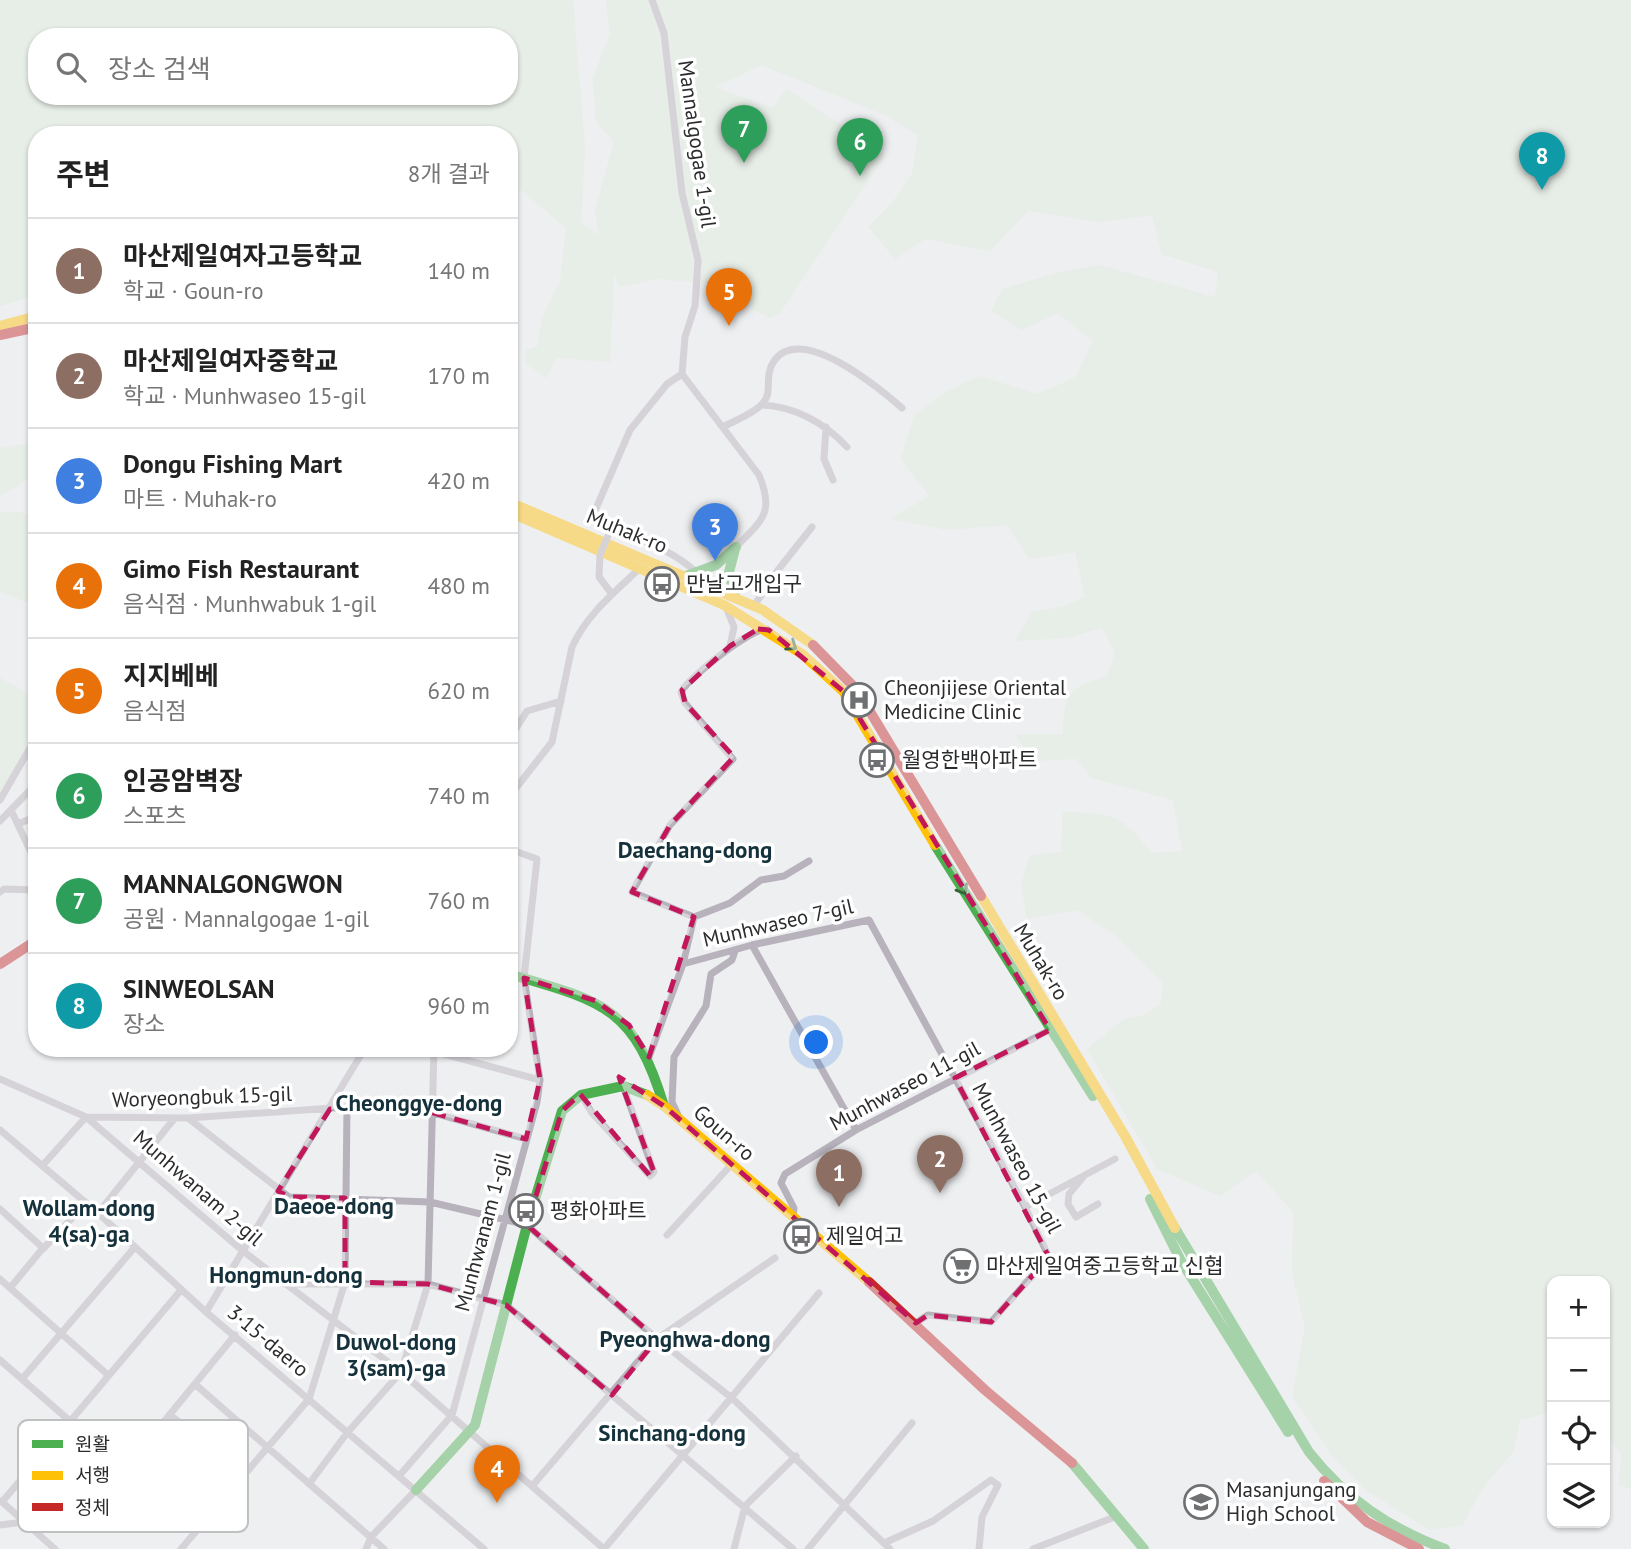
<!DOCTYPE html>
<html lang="ko">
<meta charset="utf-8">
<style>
body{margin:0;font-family:"PT Sans","Noto Sans KR",sans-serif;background:#f2f2f2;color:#222}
.controls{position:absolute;right:21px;bottom:21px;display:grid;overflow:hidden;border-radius:14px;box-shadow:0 2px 5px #0004}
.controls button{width:63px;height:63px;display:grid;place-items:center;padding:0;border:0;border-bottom:2px solid #e0e0e0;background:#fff;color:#222;font:35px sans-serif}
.you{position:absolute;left:817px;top:1043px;width:24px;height:24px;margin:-18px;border:5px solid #fff;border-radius:50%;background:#1a73e8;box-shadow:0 0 0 10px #1a73e833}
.badge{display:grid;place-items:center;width:46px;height:46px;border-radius:50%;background:#6f7072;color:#fff;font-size:23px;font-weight:700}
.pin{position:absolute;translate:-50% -58px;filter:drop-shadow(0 2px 4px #0008)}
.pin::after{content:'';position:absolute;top:37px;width:24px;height:21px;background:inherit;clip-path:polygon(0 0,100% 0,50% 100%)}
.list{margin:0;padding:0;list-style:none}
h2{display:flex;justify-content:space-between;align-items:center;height:91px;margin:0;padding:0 28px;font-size:30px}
h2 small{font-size:23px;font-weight:400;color:#767676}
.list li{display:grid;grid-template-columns:46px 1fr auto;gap:21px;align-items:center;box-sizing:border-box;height:105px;padding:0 28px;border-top:2px solid #e0e0e0}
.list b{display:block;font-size:26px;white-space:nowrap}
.list p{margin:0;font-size:23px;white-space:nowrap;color:#767676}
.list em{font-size:23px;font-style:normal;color:#767676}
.icon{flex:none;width:38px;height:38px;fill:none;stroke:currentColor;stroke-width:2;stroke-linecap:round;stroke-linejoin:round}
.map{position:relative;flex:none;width:1631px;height:1549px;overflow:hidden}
.search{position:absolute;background:#fff;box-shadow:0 2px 5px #0004;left:28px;top:28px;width:490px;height:77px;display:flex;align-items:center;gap:18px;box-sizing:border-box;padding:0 24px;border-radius:28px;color:#767676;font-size:26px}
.panel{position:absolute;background:#fff;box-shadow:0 2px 5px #0004;left:28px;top:126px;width:490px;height:931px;border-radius:28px}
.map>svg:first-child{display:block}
.green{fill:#deeadb;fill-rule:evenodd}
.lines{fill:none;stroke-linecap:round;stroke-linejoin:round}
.street{stroke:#b7b2bb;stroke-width:7}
.fast{stroke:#4caf50;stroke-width:10}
.slow{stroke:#ffc107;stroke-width:10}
.jam{stroke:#c62828;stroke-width:10}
.street-bridge{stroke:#b7b2bb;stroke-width:7}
.oneway{stroke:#38603b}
.marked{fill:none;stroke:#c2185b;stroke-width:5;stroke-dasharray:14 9;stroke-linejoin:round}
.labels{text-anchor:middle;stroke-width:7;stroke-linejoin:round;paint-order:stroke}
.street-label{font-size:21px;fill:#2b2c2d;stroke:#fff}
.poi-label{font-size:21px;fill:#2b2c2d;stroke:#fff;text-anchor:start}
.neighbourhood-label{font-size:23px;font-weight:bold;fill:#14313c;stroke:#fff}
.key{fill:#fff;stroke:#bfc0c0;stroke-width:2}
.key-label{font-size:19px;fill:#2b2c2d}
</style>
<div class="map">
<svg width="1631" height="1549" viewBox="0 0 1631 1549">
<rect width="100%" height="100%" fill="#eeeff1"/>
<path class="green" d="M0,0h573l12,148 -4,75 18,12 -4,-24 19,-69 -18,-20 -3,-44 17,-44 -4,-34h1025v1489l-12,-4 2,-31 -16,-21v-152h-53v131l-32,8 -7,32 -32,38 -18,35 -34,5 -60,-38 -38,-38 -39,-58 13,-68 -13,-55 1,-61 -37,-41 -36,25 -63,-27 -70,-120 37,-30 21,-4 16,-12 2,-21 -45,-45 -41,-27 -50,9 -6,-34 9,-30 31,-3 2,-40c49,2 58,1 89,41l30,-2 -9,-51 -81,-22 -16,-19 -46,2 -14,-27h47c1,-41 6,-46 44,-58l8,-24 -13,-24 -35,10 -52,3 17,-29 34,-6 19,-10 -10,-44 -46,7 -22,-34 -59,5 -57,-11 38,-23 -28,-37 13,-44 31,-22 35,-17 56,18 39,-16 18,-37 -35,-28 -37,17 -30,-19 11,-22 58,-17 39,-7 116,32 3,-25 -56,-18 -10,-39 -51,7 -73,-11 -38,40 -65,-12 -30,20 -27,-32 24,-24 20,-29 6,-39 -34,-20 -122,-50 -47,22 57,21 15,-19 98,66 -105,158 -10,5 -27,-14 -14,-19 -71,-6 -39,8 -5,-13 -4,88 -54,-4 -10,20 -21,-16 1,-12 11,-3 6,-32 17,-33 6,-54 -45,-38 -12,8v-63h-472v160l-37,11zM37,37h472v59h-472z
M37,442v32l-37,22v-48z
M0,512h22l15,7v88l-37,-16z
M0,678l37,20c0,32 -15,68 -37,93z"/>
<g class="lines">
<path class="street" d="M652,0l12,33 18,160 16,67 -3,46 -10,31 -3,37 77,101c16,38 3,45 -23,72
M682,374l-15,10 -37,46 -39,90c21,15 34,15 57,23 26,10 44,24 64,43
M761,405c33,1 64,18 86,42
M723,427c14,-8 43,-17 45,-35 1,-11 -1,-21 6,-31 27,-38 104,26 128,47
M826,427l-2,32 9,21
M600,555l-1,22 13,17
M754,606l24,-36 34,-43
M726,607l8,20 -4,19
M509,739l18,-28 34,-10
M509,797l43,-55 20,-95c15,-33 42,-54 68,-79
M0,800l37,-64
M11,810l26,55
M0,821l37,-38
M18,824l19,-8
M0,892l4,-3 33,1
M694,917l-62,-25 38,-67 63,-66 -48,-56 -4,-11c7,-14 70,-64 86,-63
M694,917l36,-14 31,-23 23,-4 25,-15
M752,945l104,185
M683,964l69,-19 117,-25 156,287 24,50 -58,65 -63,-7 -12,8
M433,1051l107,29
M649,1057l34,-93 11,-47
M0,1079l86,38 102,1 159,-11 83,5 96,27
M581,1095l11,18 58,63 4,-4 -31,-86
M678,1115l-6,-13 2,-45 32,-51 5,-32 21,-14 3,-9
M188,1118l101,79 141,5 97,23 130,114 76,60 157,150
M0,1130l98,83 108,99 278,237
M42,1166l44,-49 157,134 158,121 203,177
M1083,1177l-14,17 -1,10 8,13 22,-13
M1025,1207l90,-48
M0,1209l43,39 -33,40
M98,1213l76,-94
M793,1218l1,-10 -13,-25 4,-9 71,-44 194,-100
M667,1235l64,-70
M43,1249l43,-46
M0,1279l108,96
M285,1284h143l78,21 287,244
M206,1312l159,-264
M0,1360l196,171
M22,1379l113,-132
M196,1385l188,164
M170,1415l49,37 25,23
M150,1440l73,60
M125,1469l110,-134
M399,1476l53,-61 85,-313 3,-22 -16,-102 13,-119 -28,-10
M309,1484l38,-51 54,-61 27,-88 6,-236
M533,1485l124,-146 118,-81
M1,1501l54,48
M2,1502l179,-212
M0,1525l24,-3
M884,1543l49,-22 58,-41 7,5 -16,32 -3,32
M181,1549l128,-150 36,-117 2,-175
M366,1549l5,-12 45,-47
M604,1549l215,-256
M734,1549l11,-43 51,-50
M808,1549l104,-126
M1033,1549l84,-33"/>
<path class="fast" d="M735,549l-6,23 6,25
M686,576l30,-11 20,-18
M935,845l158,251
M509,974c94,27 125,33 155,132
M1150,1199l31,62 107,171
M1175,1228l134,224c37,47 80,76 136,97
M1072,1463l72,86
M416,1490l59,-65 52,-200 35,-114 19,-16 42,-9 24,9"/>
<path class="slow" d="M0,326l37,-10
M509,502l254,108 50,35
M509,512l215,93 78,49 41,37 92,154
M981,896l144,240 50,92
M647,1095l17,11 205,176"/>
<path class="jam" d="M0,335l37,-8
M813,645l44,45 124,206
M0,964l37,-24
M869,1282l116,108 87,73
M1324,1481l43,41 52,27"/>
<path class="street-bridge" d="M600,555l9,-22"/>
</g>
<defs><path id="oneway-chevron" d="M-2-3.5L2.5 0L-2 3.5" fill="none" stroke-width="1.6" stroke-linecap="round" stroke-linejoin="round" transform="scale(1.75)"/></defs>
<g class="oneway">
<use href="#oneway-chevron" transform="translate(792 646) rotate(35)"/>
<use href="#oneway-chevron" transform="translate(963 890) rotate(59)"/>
</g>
<path d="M0 0H1631V1549H0ZM758,629l11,1 74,61 207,339 -95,48 94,179 -58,65 -63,-7 -12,8 -252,-217 -45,-29 35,95 -4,4 -70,-82 -18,17 -35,114 130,114 -45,56 -106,-90 -78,-21 -83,-2v-84l-56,-1 -11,-6 52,-82 100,3 96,27 14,-59 -16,-102 72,23 33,24 20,32 45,-140 -62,-25 38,-67 64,-68 -49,-54 -3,-13 48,-44z" fill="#eeeff1" fill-opacity=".55" fill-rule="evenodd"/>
<path class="marked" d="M758,629l11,1 74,61 207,339 -95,48 94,179 -58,65 -63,-7 -12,8 -252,-217 -45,-29 35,95 -4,4 -70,-82 -18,17 -35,114 130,114 -45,56 -106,-90 -78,-21 -83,-2v-84l-56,-1 -11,-6 52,-82 100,3 96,27 14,-59 -16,-102 72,23 33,24 20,32 45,-140 -62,-25 38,-67 64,-68 -49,-54 -3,-13 48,-44z"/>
<defs>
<g id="bus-ring" transform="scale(1.75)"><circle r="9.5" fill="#fff" stroke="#6f7072" stroke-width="1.5"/><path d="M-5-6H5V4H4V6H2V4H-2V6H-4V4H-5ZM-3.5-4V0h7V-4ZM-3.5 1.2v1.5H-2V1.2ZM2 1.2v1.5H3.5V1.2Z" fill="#6f7072"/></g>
<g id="hospital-ring" transform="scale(1.75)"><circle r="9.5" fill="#fff" stroke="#6f7072" stroke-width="1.5"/><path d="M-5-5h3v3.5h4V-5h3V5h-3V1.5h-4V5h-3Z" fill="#6f7072"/></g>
<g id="supermarket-ring" transform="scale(1.75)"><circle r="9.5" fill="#fff" stroke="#6f7072" stroke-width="1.5"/><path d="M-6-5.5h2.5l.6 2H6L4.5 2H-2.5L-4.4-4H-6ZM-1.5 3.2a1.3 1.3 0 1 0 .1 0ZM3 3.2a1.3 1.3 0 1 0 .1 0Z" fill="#6f7072"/></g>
<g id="school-ring" transform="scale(1.75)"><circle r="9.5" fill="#fff" stroke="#6f7072" stroke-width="1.5"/><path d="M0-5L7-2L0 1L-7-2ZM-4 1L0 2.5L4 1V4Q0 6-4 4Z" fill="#6f7072"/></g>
</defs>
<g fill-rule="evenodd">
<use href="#bus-ring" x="662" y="584"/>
<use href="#hospital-ring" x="859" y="700"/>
<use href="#bus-ring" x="877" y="760"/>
<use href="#bus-ring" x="526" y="1211"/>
<use href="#bus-ring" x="801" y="1236"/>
<use href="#supermarket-ring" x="961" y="1266"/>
<use href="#school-ring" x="1201" y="1502"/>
</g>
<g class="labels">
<g class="street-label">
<text transform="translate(697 144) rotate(82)" y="7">Mannalgogae 1-gil</text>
<text transform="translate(627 531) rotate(22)" y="7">Muhak-ro</text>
<text transform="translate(778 923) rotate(-13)" y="7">Munhwaseo 7-gil</text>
<text transform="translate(1041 962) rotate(59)" y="7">Muhak-ro</text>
<text transform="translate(905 1086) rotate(-28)" y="7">Munhwaseo 11-gil</text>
<text transform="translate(202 1097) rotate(-2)" y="7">Woryeongbuk 15-gil</text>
<text transform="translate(724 1133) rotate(41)" y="7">Goun-ro</text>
<text transform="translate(1017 1158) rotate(62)" y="7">Munhwaseo 15-gil</text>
<text transform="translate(198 1188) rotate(41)" y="7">Munhwanam 2-gil</text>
<text transform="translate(483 1232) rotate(-75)" y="7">Munhwanam 1-gil</text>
<text transform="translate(268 1341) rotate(40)" y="7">3·15-daero</text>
</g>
<g class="poi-label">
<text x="686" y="591">만날고개입구</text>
<text x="884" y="695">Cheonjijese Oriental<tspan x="884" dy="24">Medicine Clinic</tspan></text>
<text x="902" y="767">월영한백아파트</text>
<text x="550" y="1218">평화아파트</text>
<text x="826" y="1243">제일여고</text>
<text x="986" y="1273">마산제일여중고등학교 신협</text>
<text x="1226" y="1497">Masanjungang<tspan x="1226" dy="24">High School</tspan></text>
</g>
<g class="neighbourhood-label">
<text x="695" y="858">Daechang-dong</text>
<text x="419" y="1111">Cheonggye-dong</text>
<text x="334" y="1214">Daeoe-dong</text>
<text x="89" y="1216">Wollam-dong<tspan x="89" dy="26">4(sa)-ga</tspan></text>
<text x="286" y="1283">Hongmun-dong</text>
<text x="685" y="1347">Pyeonghwa-dong</text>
<text x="396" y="1350">Duwol-dong<tspan x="396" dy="26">3(sam)-ga</tspan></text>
<text x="672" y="1441">Sinchang-dong</text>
</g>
</g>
<rect x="18" y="1420" width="230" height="112" rx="10" class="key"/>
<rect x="32" y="1440" width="31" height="8" fill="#4caf50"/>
<rect x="32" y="1471" width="31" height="9" fill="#ffc107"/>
<rect x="32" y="1503" width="31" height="8" fill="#c62828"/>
<g class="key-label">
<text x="75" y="1451">원활</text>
<text x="75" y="1482">서행</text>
<text x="75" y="1514">정체</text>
</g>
</svg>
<div class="controls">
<button>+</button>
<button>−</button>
<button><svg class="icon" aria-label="locate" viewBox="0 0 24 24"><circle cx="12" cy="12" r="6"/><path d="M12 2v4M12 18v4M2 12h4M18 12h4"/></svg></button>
<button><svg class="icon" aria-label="layers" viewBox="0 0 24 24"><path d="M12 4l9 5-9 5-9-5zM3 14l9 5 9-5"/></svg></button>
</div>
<div class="you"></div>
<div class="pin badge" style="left:839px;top:1207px;background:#8d6e63">1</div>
<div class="pin badge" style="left:940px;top:1193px;background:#8d6e63">2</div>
<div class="pin badge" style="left:715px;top:561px;background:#3f7fe0">3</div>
<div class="pin badge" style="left:497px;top:1503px;background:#e8710a">4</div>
<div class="pin badge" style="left:729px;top:326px;background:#e8710a">5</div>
<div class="pin badge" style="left:860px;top:176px;background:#2e9e5b">6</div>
<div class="pin badge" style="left:744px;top:163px;background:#2e9e5b">7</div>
<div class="pin badge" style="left:1542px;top:190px;background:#0f9aa8">8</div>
<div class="search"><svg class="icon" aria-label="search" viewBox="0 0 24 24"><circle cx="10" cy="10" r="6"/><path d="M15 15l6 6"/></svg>장소 검색</div>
<section class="panel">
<h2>주변<small>8개 결과</small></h2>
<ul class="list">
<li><span class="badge" style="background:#8d6e63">1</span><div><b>마산제일여자고등학교</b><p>학교 · Goun-ro</p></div><em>140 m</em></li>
<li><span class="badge" style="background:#8d6e63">2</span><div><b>마산제일여자중학교</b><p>학교 · Munhwaseo 15-gil</p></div><em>170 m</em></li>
<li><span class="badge" style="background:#3f7fe0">3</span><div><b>Dongu Fishing Mart</b><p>마트 · Muhak-ro</p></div><em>420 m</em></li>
<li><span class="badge" style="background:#e8710a">4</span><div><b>Gimo Fish Restaurant</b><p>음식점 · Munhwabuk 1-gil</p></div><em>480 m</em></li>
<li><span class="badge" style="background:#e8710a">5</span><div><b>지지베베</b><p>음식점</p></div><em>620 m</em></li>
<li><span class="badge" style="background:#2e9e5b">6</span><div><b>인공암벽장</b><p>스포츠</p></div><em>740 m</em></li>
<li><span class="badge" style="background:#2e9e5b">7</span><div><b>MANNALGONGWON</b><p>공원 · Mannalgogae 1-gil</p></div><em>760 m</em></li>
<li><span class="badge" style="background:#0f9aa8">8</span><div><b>SINWEOLSAN</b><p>장소</p></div><em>960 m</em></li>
</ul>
</section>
</div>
